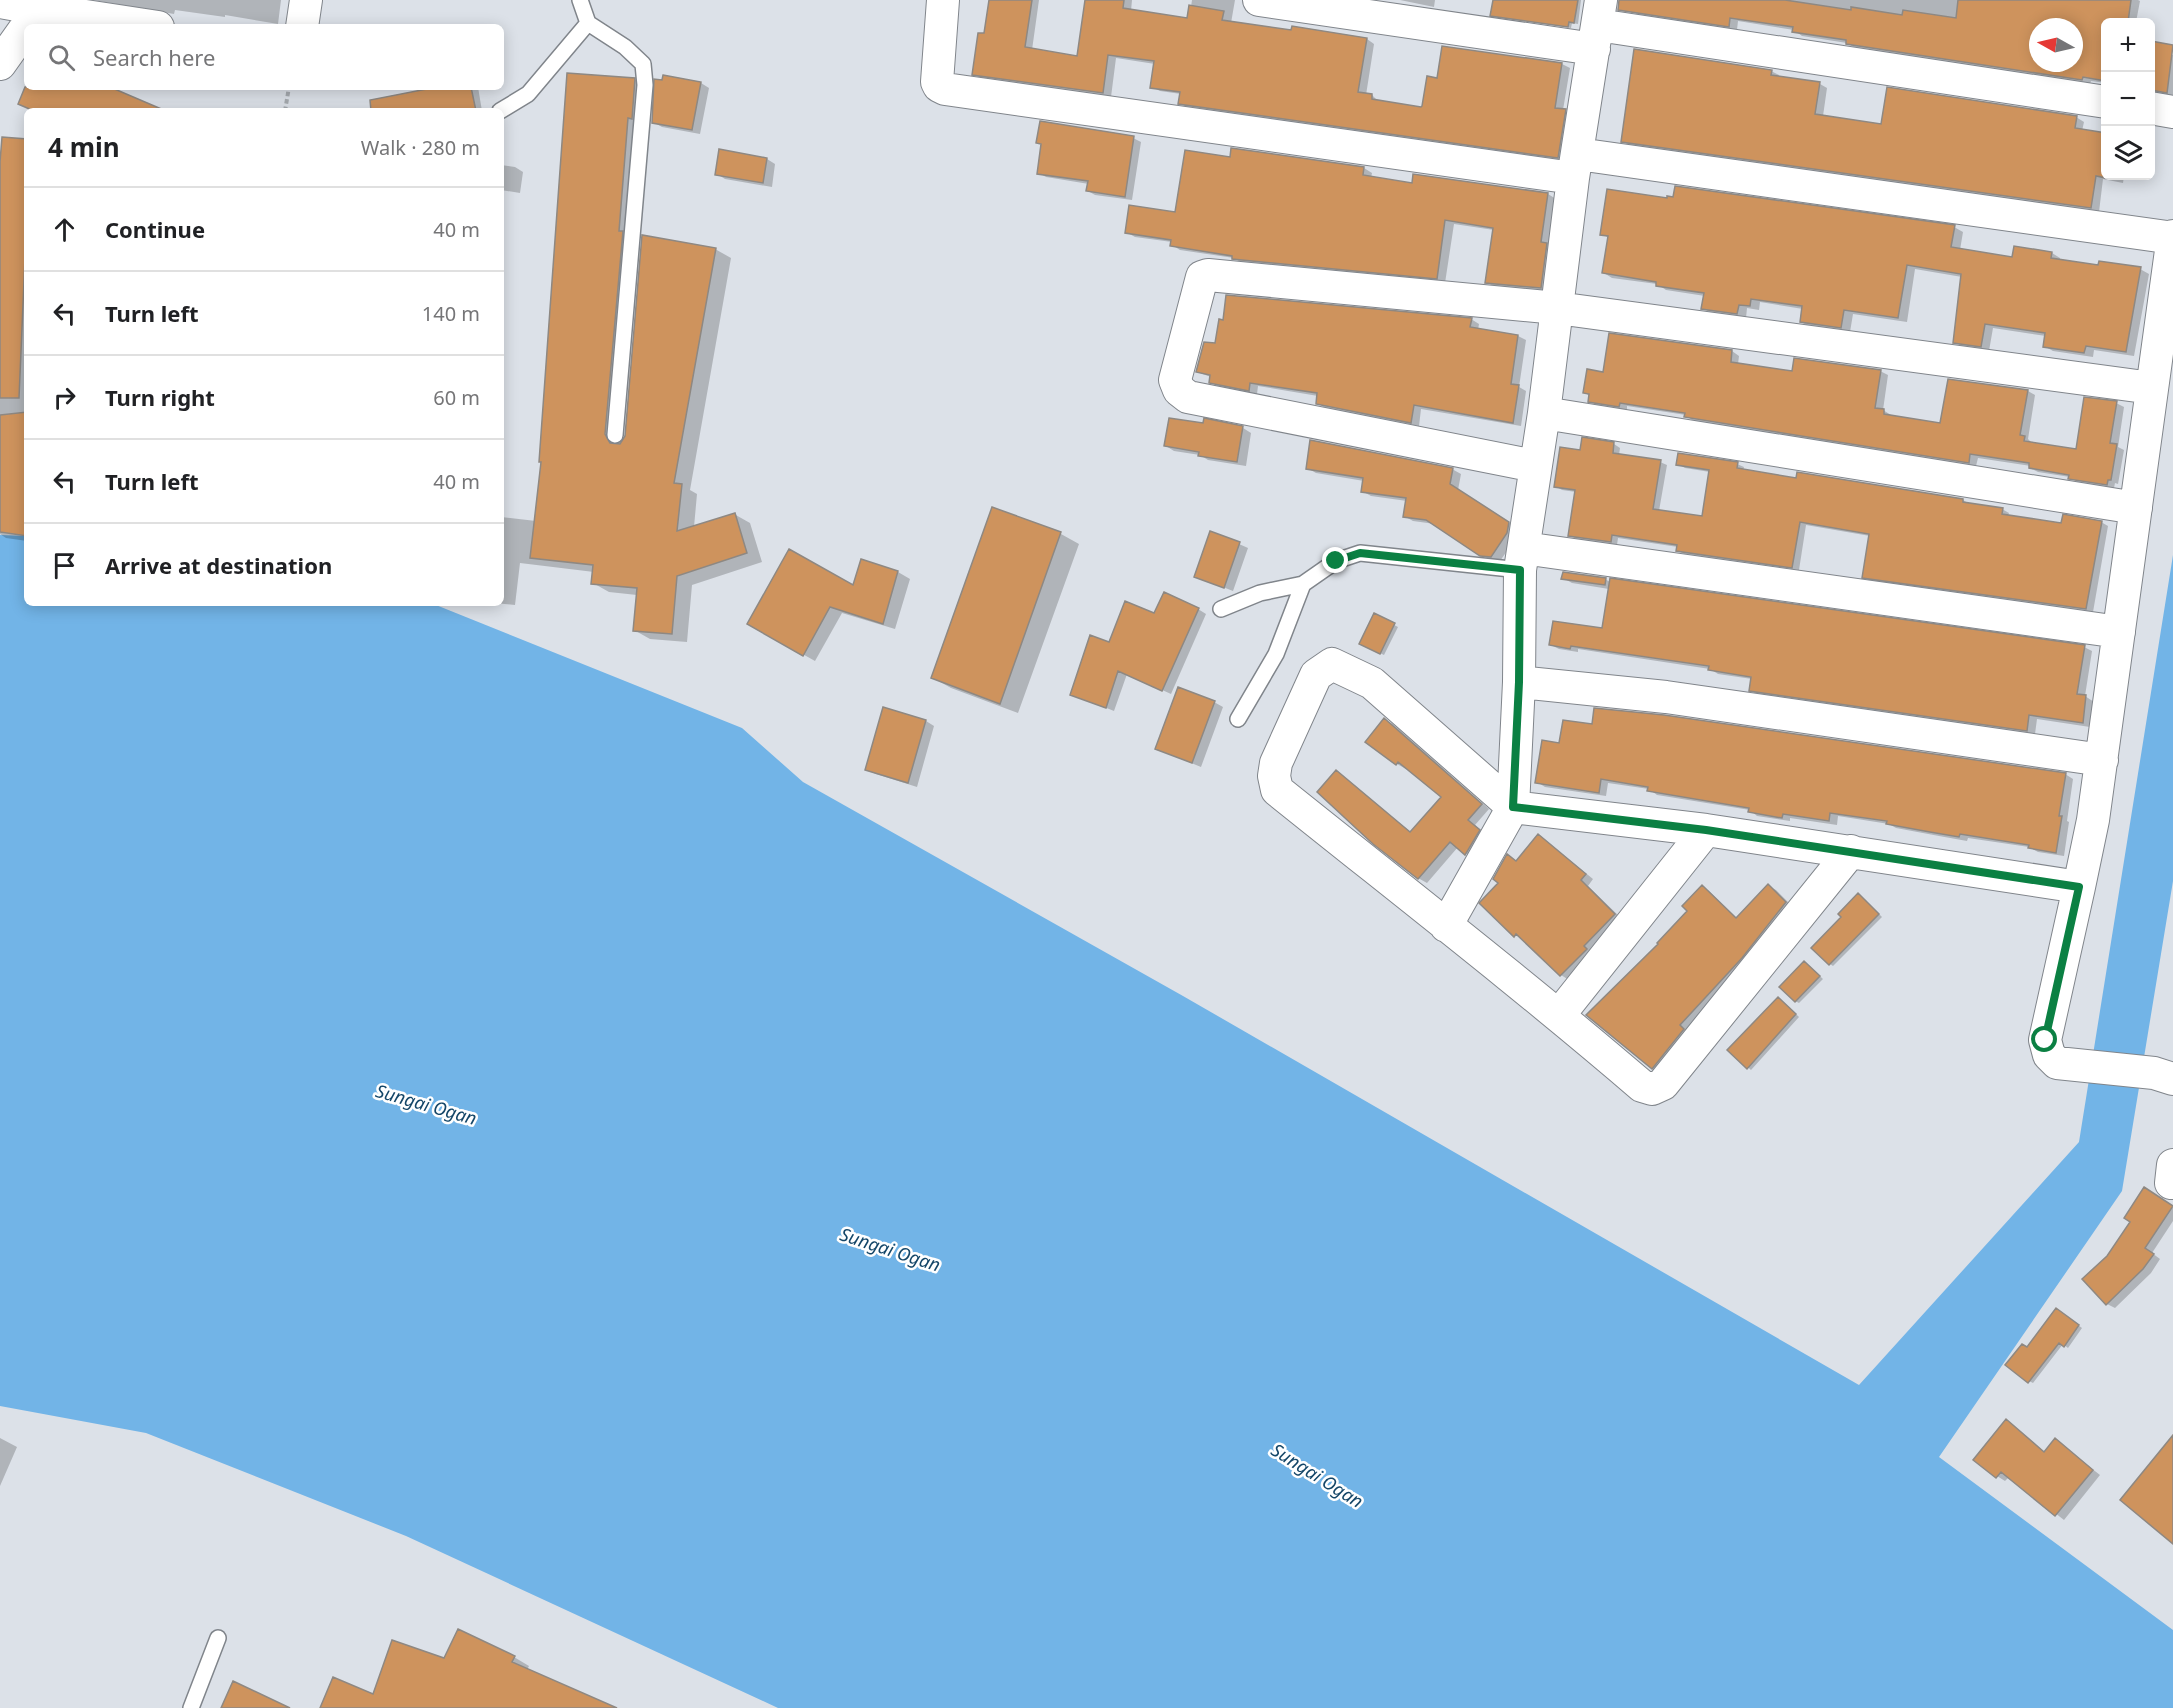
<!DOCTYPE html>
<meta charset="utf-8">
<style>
body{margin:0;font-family:"Noto Sans",sans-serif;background:#f2f2f2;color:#202124}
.controls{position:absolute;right:18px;top:18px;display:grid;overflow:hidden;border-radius:9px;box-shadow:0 3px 15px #0003}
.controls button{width:54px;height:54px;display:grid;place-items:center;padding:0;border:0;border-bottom:2px solid #e0e0e0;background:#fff;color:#202124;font:30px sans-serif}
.compass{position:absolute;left:2029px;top:18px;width:54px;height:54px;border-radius:50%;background:#fff;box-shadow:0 3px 15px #0003;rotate:278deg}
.stop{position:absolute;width:18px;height:18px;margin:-14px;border:4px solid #0b8043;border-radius:50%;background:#fff}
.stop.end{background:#0b8043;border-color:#fff;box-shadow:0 2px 6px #0008}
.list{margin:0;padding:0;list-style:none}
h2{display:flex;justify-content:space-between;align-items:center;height:78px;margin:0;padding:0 24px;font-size:26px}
h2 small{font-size:20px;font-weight:400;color:#757577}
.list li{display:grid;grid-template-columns:39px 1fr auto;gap:18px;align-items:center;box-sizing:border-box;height:84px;padding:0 24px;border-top:2px solid #e0e0e0}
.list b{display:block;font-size:22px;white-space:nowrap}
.list em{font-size:20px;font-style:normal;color:#757577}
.icon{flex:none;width:33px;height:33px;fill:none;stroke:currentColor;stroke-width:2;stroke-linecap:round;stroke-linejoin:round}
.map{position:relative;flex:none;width:2173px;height:1708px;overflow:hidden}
.search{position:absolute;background:#fff;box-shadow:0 3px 15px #0003;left:24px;top:24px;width:480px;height:66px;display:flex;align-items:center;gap:15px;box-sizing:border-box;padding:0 21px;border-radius:9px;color:#757577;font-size:22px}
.panel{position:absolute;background:#fff;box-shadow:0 3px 15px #0003;left:24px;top:108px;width:480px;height:498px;border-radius:9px}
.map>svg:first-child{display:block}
.water{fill:#72b4e7}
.shadow{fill:#0003;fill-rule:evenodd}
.building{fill:#ce935d;stroke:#8e8882;stroke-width:1.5;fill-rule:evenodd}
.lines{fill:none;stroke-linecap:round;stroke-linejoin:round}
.lane-casing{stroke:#80858b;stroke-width:18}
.street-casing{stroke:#80858b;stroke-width:34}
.path{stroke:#a6abb0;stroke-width:4;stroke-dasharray:4.5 3;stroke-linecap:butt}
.lane{stroke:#fff;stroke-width:15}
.street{stroke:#fff;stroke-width:32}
.route{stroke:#0b8043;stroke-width:8}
.labels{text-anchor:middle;stroke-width:5;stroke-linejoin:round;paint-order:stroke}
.water-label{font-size:18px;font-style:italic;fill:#144668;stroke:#fff}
</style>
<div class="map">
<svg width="2173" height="1708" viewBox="0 0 2173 1708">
<rect width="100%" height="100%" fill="#dce1e8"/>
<path class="water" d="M0,535l27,1v67h404l311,125 61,54 380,214 676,389 220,-243 94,-587v326l-51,310 -183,266 234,173v78h-1395l-372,-172 -260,-103 -146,-27z"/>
<path class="shadow" d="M93,0h188l-3,24 -53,-9v2l-50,-7 -1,4z
M991,0h48l-7,50 47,7 8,-57h45l-1,11 58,9 3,-20h43l-4,23 62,9 74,7 7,5 -8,51h6l7,7 44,6 15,-28 124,-16 8,4 -7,42 10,5 -7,46 -378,-53 -8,-5 1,-9 -21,-3 -8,-4 3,-23 -39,-6 -5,39 -130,-19 -8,-4 12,-39z
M1400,0h35l-1,7z
M1494,0h87l-3,24 -6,-1 -1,5 -75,-11 -4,-2z
M1634,0h504l2,1 -4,21h-30v61l-15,-2 -1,3 -235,-36 -8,-5 -45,-7 -8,-6 -56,-9 -1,9 -97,-14 -8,-5zM2038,27h36v36h-36z
M2150,51l23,4v41l-23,-2z
M1771,71l8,4 -1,2 42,7 7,4 -4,28 60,10 193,-9 8,5 -2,9 24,45h18l-1,7 -20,-4 -4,33 -469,-66 -7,-5z
M634,79l16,9 -30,357 95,-196 16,9 -41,232 7,4 -3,33 40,-13 16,9 12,39 -70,23 -5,57 -37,-3 -16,-9 3,-35 -28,-3 -16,-9 1,-11 -74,-9 -5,42 -21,-2h7v-86l35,4z
M701,83l8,5 -9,46 -38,-7 -9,-5z
M445,87h33l4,24h-103z
M1133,138l8,4 -9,58 -37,-5 -7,-4 1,-7 -43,-7 -7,-4 4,-28 -5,-3z
M27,141v400l-21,-3 -6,-4v-355z
M767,159l8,5 -3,23 -47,-8 -8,-5z
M1231,159l133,9 8,5 -1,5 42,7 2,-10 133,19 8,5 -7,93 -54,-5 -9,-5 8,-52 -40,-6 -9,59 -203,-20 -8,-5 -54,-8 -8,-5v-3l-37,-5 -9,-5 50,-19z
M501,165l14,2 8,5 -3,21 -19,-3z
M1668,200l286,27 9,5 -3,18 54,9 1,-12 37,6 8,5v3l39,6 41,2 9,5 -15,82 -40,-6 -1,7 -40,-6 -9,-5 2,-10 -53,-8 -4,23 -26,-4 -8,-5 7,-65 -47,-8 -8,53 -54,-8 -3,18 -40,-5 -9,-5 2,-13 -43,-7 -1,8 -12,-2 -1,10 -35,-5 -8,-5 2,-12 -39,-6 -9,-6 -45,-6 -8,-5 5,-35 -7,-4z
M1471,319l8,5 -1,6 40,6 8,4 -7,47 7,4 -5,35 -100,-17 -2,17 -94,-18 -8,-5 1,-7 -60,-10 -1,8 -38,-7 -8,-5v-5l-14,-5 19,-27z
M1610,335l122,16 7,5 -1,8 55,9 87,-2 8,4 -5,35 8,5v2l51,8 86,-34 7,4 -7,44 4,4 46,8 38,-48 8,4 -6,40 6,3 -6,34 -3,-1 -1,5 -37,-6 -7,-5 -32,-5 -8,-4 1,-2 -53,-8 -2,8 -283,-45 -7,-6 -59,-9v4l-30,-5 -7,-4v-5l-5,-3 19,-20z
M1243,428l8,5 -5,33 -38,-6 -8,-5 -26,-4 -8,-5z
M1614,444l6,4 -1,7 41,7 7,3 -8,46 44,7 7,-46 -25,-4 -7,-4h59l7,3 -1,4 54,9 166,20 6,4 33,5 7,4 -1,3 55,9 38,-3 7,4 -15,86 -223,-31 -6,-4 6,-41 -64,-11 -7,45 -115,-16 -7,-4 1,-3 -60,-9 -1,7 -41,-6 -6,-4 6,-43 -14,-2 -7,-4 26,-34z
M1307,468l145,1 9,5 -3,16 59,38 -1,10 -16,23 -10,-1 -55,-36 -22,-3 -9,-5 3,-15 -36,-5 -9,-5 2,-10 -48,-8z
M993,509l68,25 18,10 -61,169 -67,-25 -18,-10z
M1239,544l9,4 -15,43 -38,-15z
M862,561l36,11 12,7 -15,50 -53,-16 -27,48 -66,-37 105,-37z
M1563,578l42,1 5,3 474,65 8,4 -7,45 9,6 -4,25 -53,-8 -2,15 -277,-39 -8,-5 2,-11 -34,-5 -8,-5 -132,-20v3l-19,-3 -8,-4 52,-15 6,-41 -37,-6z
M1198,609l8,5 -35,80 -44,-20 -13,37 -42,-17 38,-51 45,-28z
M1375,615l23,12 -14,28 -23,-11z
M1214,702l9,5 -22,60 -44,-18z
M1384,720l9,4 96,85 -14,16 12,11 -13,23 -16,-12 -31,36 -9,-5 -82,-106 76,61 31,-36 -36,-30 -1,2 -9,-5 -30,-22z
M926,721l8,5 -17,61 -41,-13 -9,-4z
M1560,745l505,29 8,5 -6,42 2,1 -5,34 -26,-4 -9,-5 -61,-9 -1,3 -28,-5 -43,-8 -7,-4 -51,-8 -1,9 -47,-7v3l-33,-5 -7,-6 -93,-15 -8,-6 -41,-6 -2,13 -61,-9 -8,-5z
M1546,841l47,38 -5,7 34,33 -53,61 -8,-5 -37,-36 -9,-4 -34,-32 19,-20 8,-27 9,6z
M1768,886l8,4 17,17 -79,94 -28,29 4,4 -31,39 -7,-4 8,-125 29,-33 13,-24 7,4 29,28z
M1862,897l20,20 -49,49 -3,-2z
M1808,965l15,14 -24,24 -4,-2z
M1782,1001l17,16 -48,53 -22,-20z
M2152,1193l21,15v13l-21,32 8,6 -9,14 -36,35 -8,-4 -23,-25 24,-22z
M2060,1312l22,16 -14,20 -5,-4 -30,39 -4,-2 -2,-32z
M2006,1421l39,31 10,-12 45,35 -36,45 -55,-43 -4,4 -8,-5z
M0,1438l17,9 -17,39z
M514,1657l15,9 -2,4 86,38h-291l52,-12 70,-36z"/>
<path class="building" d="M989,0h43l-7,47 52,9 8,-56h39l-1,8 64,10 2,-13 35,6 -2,9 69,10 1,-4 75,12 -9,54 14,2v5l49,8 1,-1 5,-30 10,2 5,-32 120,17 -7,45 11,1 -8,49 -380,-54 2,-12 -30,-4 4,-27 -46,-6 -5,38 -131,-18 6,-42h6z
M1493,0h85l-4,23 -5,-1 -1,5 -78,-11z
M1619,0h166l66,10v-3l51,8 1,-5 53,8 2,-18h173l-3,22h-22v59l-23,-4 -1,3 -236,-36v-4l-54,-8 1,-5 -63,-9 -1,9 -111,-17zM2038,27h36v36h-36z
M2151,41l22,4 -6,48 -16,-3z
M1634,49l138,21 -1,5 49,7 -5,32 66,10 6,-37 190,29 -2,12 31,5v45l-10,-2 -5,32 -470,-66z
M567,73l68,5 -3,41 -4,-1 -9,113h4l-18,203 5,9 10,1 5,-8 17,-201 74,13 -42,235 8,1 -5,47 58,-18 12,40 -70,23 -5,58 -39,-3 4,-43 -46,-4 2,-19 -63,-7 11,-96h-2z
M663,75l38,7 -9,48 -40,-7 2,-44 8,1z
M25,87h85l56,24h-132l-16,-7z
M437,87h34l5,24h-105l-1,-11z
M1040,121l94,15 -9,61 -39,-6 2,-10 -51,-7 4,-30 -5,-1z
M2,137l25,2v72l-8,187h-19v-236z
M1231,148l133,19 -1,8 49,8 1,-9 135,19 -7,49 6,1 -6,45 -56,-5 8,-55 -48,-8 -8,59 -205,-20v-3l-62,-10 1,-6 -46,-7 4,-28 46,7 10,-62 45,7z
M719,149l48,9 -4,25 -48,-8z
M1675,186l280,39 -4,22 61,10 2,-11 38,6 -1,6 47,7 1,-4 42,6 -15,85 -40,-6 -2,7 -41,-6 2,-14 -60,-9 -4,23 -28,-4 8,-69 -54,-9 -9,53 -54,-8 -3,18 -41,-6 2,-16 -51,-7 -1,7 -11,-1 -2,9 -36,-5 3,-16 -48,-7v-4l-54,-9 6,-37 -8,-1 7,-46 60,9v-2l6,1z
M1226,295l246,23 -2,9 48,8 -7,49 8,1 -6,38 -99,-18 -3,18 -95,-19 1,-11 -67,-10 -1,8 -40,-8 1,-8 -14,-3 8,-30 11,1 4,-24 4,1z
M1609,333l123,17 -1,12 61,9 2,-13 87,12 -6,38 9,1v5l56,9 8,-44 80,11 -8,45 5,1 -1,5 52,8 8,-52 33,4 -7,42 7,1 -6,36h-3l-1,5 -39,-6 1,-4 -40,-7v-5l-59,-9 -1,9 -285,-46 1,-4 -65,-10 -1,4 -31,-5 1,-8 -6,-1 4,-24 16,3z
M27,412v124l-27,-4v-117z
M1169,418l34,5 1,-5 39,8 -6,36 -39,-6 1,-4 -35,-6z
M1582,437l32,5 -1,11 48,7 -8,49 49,7 7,-46 -33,-5 2,-12 60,9 -1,6 59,10 1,-6 166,27v3l40,6 -1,6 59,9 2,-9 39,7 -16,88 -224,-31 7,-44 -69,-12 -8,46 -116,-17 1,-6 -65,-10 -1,7 -43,-6 7,-46 -21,-3 6,-40 20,3z
M1310,440l143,28 -3,16 59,38 -2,11 -16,24 -11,-1 -54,-36 -23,-3 3,-19 -45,-6 2,-14 -57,-9z
M992,507l69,25 -61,172 -69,-26z
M1210,531l30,11 -16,46 -30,-11z
M789,549l64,36 8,-26 37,12 -15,53 -53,-17 -27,49 -56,-32z
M1563,572l43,6 -1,7 -44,-6z
M1610,578l475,67 -8,49 9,1 -3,28 -54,-8 -2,16 -278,-40 2,-14 -43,-7 1,-4 -138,-20 -1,3 -21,-4 4,-24 49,7z
M1164,592l35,16 -37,83 -44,-20 -12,37 -36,-13 20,-60 19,7 16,-41 29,12z
M1374,613l21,10 -15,31 -21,-10z
M1178,687l37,14 -23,62 -37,-14z
M883,707l43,13 -18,63 -43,-13z
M1594,708l70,7 402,58 -7,43h3l-6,37 -28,-5 1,-3 -69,-11 -1,3 -29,-5 -44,-8 1,-3 -57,-8 -1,8 -46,-7 -1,4 -34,-6 1,-4 -102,-17 1,-4 -47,-8 -2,14 -64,-10 7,-43 17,3 4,-23 29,4z
M1384,718l98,86 -14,16 12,10 -15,25 -15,-13 -32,37 -45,-35 -56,-52 19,-22 74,62 31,-35 -43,-35 -2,3 -31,-23z
M1538,834l48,40 -5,6 34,34 -31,32 3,3 -27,27 -44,-42 -2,3 -35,-34 19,-20 -5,-4 14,-25 9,7z
M1768,884l18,18 -44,56 -62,67 4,4 -32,40 -66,-54 72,-71 -1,-1 30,-32 -5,-5 20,-21 34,33z
M1858,893l21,21 -50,51 -18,-17 30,-31 -3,-3z
M1804,961l16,15 -25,26 -16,-15z
M1778,997l18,17 -49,55 -20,-19z
M2144,1187l29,19 -28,42 9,6 -11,15 -37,36 -24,-26 25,-23 23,-34 -6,-4z
M2056,1308l23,17 -15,22 -5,-4 -31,40 -23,-18 17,-21 5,3z
M2006,1419l38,33 11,-14 38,32 -38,46 -54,-44 -5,6 -23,-18z
M2173,1435v109l-53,-44z
M458,1629l57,27 -3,6 105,46h-297l13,-31 40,17 19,-54 52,18z
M233,1681l57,27h-69z"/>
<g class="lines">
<g class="lane-casing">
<path id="lane" d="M580,0l8,23 37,24 18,17 2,21 -30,350
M500,111l28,-17 60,-71
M1221,609l39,-16 43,-9
M1238,719l38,-65 27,-70 33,-23 24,-8 160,17
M191,1708l27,-70"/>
</g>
<g class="street-casing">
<path id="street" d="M943,0l-6,82 2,4 6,3 628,89
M1259,0l335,49
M1601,0l-28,178 -29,235 -24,157 -1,112 -6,125 193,23 373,57 14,-67 80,-584
M0,2l39,7
M1598,25l508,77
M302,27l4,-27
M0,64l39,-55 119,18
M2150,108l23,4
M1578,154l595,84
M1544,413l592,95
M1535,466l-347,-69 -9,-7 -4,-10 27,-103 6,-2 349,33 595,80
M1524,548l595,84
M1519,682l147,15 436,63
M2079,887l-34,153 4,15 8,8 97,10 19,6
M1446,926l67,-119 -141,-124 -40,-19 -16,11 -40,88 -2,13 3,14c122,98 246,194 365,296l10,3 11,-5 188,-233
M1559,1015l147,-185
M2171,1183l2,-18"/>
</g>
<path class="path" d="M285,111l4,-24"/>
<use href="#lane" class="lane"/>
<use href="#street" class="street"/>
</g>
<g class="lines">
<path class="route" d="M1336,561l24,-8 160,17 -1,112 -6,125 193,23 373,57 -34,153"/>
</g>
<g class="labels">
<g class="water-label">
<text transform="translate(426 1105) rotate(16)" y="6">Sungai Ogan</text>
<text transform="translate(890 1250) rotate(18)" y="6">Sungai Ogan</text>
<text transform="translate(1317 1476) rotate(32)" y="6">Sungai Ogan</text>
</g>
</g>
</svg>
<div class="controls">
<button>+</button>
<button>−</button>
<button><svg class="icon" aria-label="layers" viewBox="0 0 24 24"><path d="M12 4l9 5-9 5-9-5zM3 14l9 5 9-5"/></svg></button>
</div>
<svg class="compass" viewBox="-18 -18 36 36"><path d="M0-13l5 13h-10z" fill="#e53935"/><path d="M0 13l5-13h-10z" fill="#757577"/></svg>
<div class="stop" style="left:2045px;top:1040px"></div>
<div class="stop end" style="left:1336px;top:561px"></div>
<div class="search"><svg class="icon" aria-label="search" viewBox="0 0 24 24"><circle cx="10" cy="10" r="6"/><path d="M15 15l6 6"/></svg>Search here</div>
<section class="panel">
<h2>4 min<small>Walk · 280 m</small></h2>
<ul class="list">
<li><svg class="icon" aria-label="ahead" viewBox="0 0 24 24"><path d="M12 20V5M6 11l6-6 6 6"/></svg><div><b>Continue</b></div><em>40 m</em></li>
<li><svg class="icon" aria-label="left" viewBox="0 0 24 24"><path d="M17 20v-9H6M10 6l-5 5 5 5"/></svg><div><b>Turn left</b></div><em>140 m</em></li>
<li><svg class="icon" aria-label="right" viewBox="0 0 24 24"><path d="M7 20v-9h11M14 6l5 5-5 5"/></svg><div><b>Turn right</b></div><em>60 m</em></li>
<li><svg class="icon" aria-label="left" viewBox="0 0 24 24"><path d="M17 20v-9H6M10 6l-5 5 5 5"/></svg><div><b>Turn left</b></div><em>40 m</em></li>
<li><svg class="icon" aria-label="arrive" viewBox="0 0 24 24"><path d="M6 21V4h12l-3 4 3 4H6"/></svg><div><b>Arrive at destination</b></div></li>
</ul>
</section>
</div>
